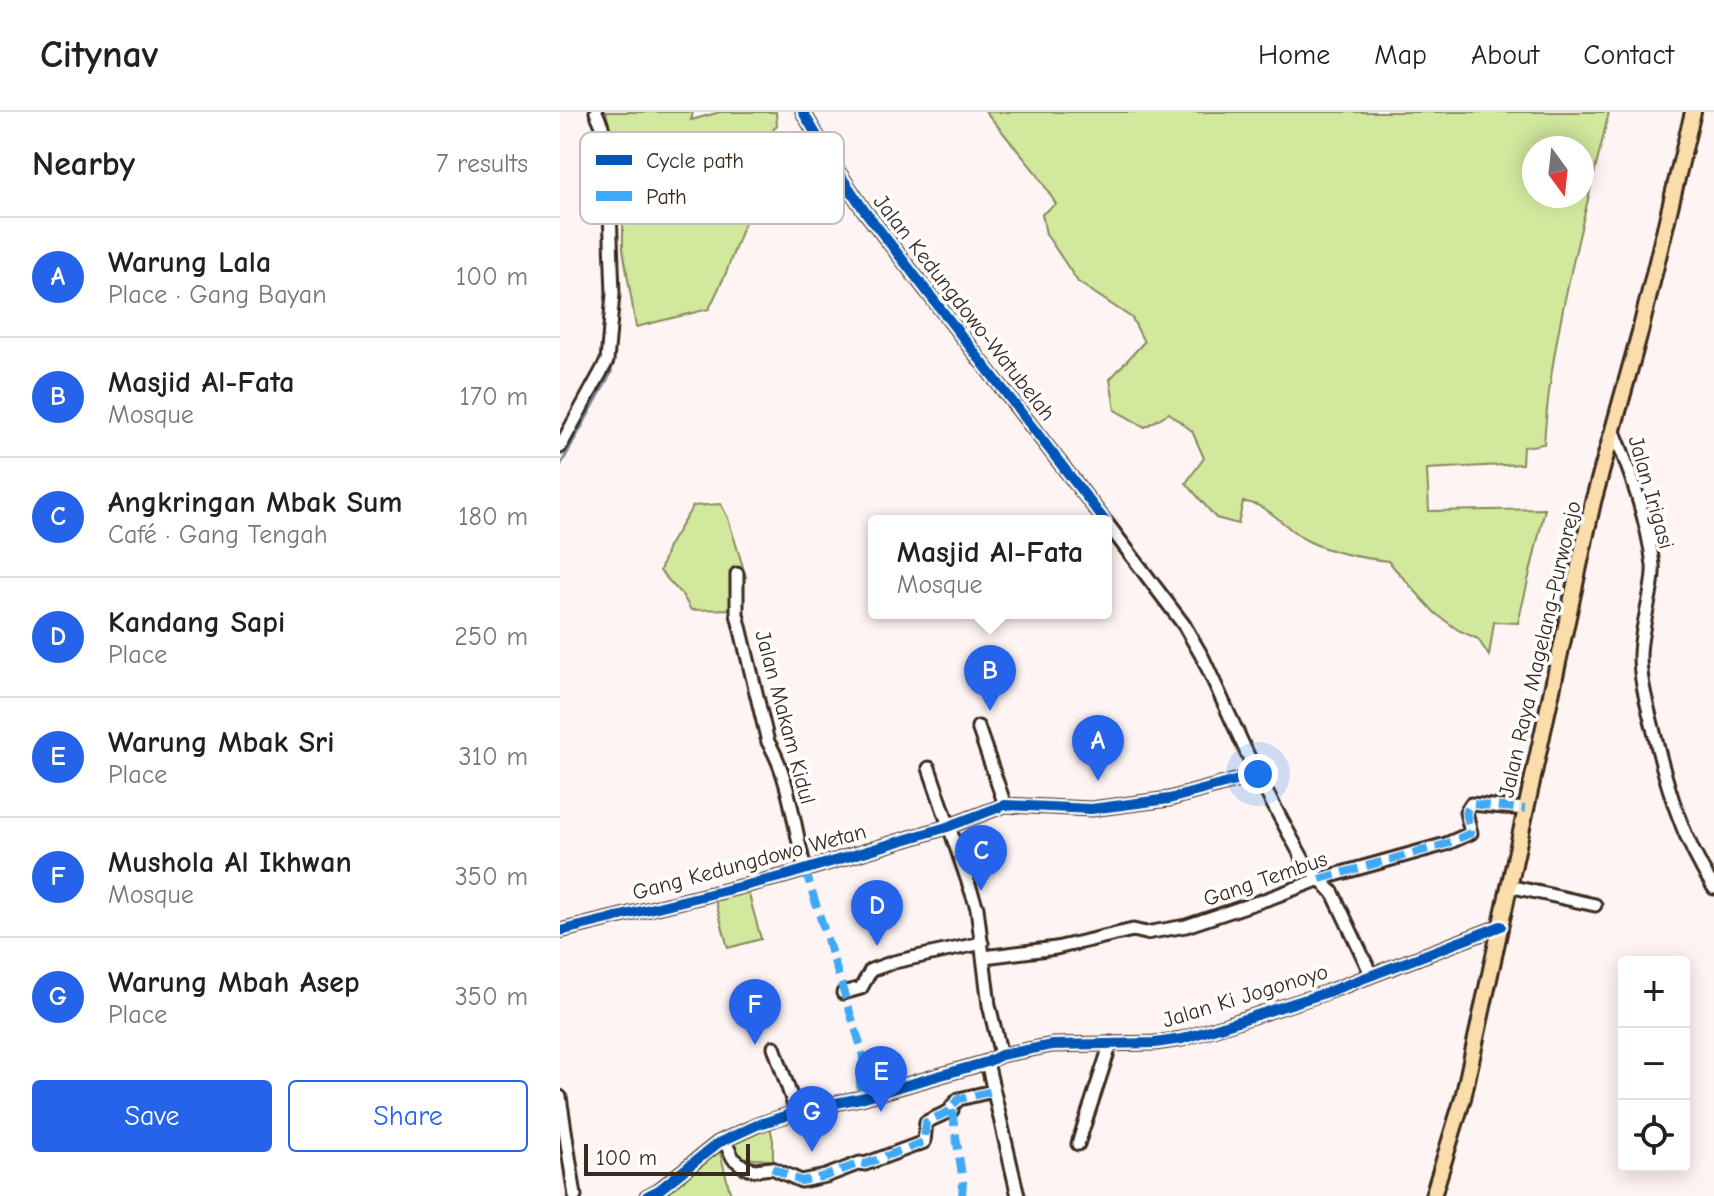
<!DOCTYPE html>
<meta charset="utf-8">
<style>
body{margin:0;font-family:"Comic Neue",sans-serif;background:#f2f2f2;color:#202124}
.controls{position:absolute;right:24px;bottom:24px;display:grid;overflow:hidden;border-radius:8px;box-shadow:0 4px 20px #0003}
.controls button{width:72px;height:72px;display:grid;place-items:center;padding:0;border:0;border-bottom:2px solid #e0e0e0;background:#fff;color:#202124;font:40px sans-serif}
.compass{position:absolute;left:962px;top:24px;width:72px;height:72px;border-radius:50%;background:#fff;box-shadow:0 4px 20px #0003;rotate:165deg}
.scale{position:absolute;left:24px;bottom:20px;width:166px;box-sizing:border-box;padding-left:8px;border:4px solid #3b2a1e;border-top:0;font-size:22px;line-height:28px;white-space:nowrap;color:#3b2a1e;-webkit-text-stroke:6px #fff;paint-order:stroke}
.you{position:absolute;left:698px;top:662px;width:28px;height:28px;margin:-20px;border:6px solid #fff;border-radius:50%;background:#1a73e8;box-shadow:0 0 0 12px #1a73e833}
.badge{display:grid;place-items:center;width:52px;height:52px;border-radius:50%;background:#2563eb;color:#fff;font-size:26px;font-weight:700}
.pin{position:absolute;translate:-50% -66px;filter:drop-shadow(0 2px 4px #0008)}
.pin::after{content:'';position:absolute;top:42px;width:28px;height:24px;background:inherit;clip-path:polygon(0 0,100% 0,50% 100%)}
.popup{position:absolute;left:308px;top:403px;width:244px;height:104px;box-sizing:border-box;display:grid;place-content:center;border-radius:8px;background:#fff;filter:drop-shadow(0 2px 6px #0005);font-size:26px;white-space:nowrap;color:#757577}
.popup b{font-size:30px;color:#202124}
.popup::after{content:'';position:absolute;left:50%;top:100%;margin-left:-16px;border:16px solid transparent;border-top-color:#fff}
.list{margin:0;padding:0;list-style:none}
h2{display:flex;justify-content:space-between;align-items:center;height:104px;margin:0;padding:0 32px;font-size:34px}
h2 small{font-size:26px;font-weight:400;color:#757577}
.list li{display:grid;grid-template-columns:52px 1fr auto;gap:24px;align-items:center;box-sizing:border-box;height:120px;padding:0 32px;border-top:2px solid #e0e0e0}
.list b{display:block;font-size:30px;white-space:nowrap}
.list p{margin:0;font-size:26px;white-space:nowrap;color:#757577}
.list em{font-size:26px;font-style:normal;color:#757577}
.actions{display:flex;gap:16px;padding:24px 32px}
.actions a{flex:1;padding:18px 0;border:2px solid #2563eb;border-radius:8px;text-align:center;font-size:28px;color:#2563eb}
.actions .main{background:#2563eb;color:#fff}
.icon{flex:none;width:44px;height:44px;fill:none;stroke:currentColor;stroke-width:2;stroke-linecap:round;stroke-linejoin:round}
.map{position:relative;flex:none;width:1154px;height:1084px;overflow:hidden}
header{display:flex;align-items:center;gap:48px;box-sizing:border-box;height:112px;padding:0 40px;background:#fff;border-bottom:2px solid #e0e0e0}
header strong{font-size:38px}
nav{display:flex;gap:44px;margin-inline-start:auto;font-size:28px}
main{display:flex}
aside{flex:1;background:#fff}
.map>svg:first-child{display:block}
.green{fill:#d2e89d;stroke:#86895e;stroke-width:2;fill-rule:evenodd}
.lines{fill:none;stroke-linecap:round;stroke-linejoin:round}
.stream{stroke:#758ea1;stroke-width:3}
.minor-casing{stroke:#3b2a1e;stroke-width:17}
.major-casing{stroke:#3b2a1e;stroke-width:20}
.minor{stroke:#fff;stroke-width:11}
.major{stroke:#faddab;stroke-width:14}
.quiet{stroke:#3fa9f5;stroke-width:8;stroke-dasharray:16 8;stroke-linecap:butt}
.cycleway-casing{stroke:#fff;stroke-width:15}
.cycleway{stroke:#0057b8;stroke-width:10}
.labels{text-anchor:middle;stroke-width:7;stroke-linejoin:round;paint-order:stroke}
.street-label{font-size:22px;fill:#3b2a1e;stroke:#fff}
.key{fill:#fff;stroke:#c4bfbc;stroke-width:2}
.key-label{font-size:22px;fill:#3b2a1e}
</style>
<header>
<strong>Citynav</strong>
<nav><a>Home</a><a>Map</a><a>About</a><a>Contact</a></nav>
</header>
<main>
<aside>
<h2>Nearby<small>7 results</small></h2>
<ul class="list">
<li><span class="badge">A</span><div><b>Warung Lala</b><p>Place · Gang Bayan</p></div><em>100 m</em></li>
<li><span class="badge">B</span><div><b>Masjid Al-Fata</b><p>Mosque</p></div><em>170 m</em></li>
<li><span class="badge">C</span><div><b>Angkringan Mbak Sum</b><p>Café · Gang Tengah</p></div><em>180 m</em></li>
<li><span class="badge">D</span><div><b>Kandang Sapi</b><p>Place</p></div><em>250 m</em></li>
<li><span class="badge">E</span><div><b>Warung Mbak Sri</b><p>Place</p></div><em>310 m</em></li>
<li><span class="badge">F</span><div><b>Mushola Al Ikhwan</b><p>Mosque</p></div><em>350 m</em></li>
<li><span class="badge">G</span><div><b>Warung Mbah Asep</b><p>Place</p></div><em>350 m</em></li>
</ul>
<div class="actions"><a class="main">Save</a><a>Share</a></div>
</aside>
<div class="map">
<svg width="1154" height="1084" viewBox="0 0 1154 1084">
<rect width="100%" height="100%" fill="#fef4f3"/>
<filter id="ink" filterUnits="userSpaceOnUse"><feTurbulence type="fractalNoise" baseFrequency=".0125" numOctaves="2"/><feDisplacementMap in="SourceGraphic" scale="16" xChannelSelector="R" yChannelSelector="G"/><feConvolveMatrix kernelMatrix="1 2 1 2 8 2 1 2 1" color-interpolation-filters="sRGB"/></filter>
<g filter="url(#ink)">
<path class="green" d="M46,0h87l-2,8 29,-8h56l1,13 -14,18 2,6 34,18 -27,13 -29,46 -17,47 -17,36 -73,18 -13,-78v-59z
M426,0h623c-25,109 -58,220 -65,332l-21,3 -1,17 -95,5 2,42 116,-2 -27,114 -24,-1 -5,34 -11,-17 -20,-9 -23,-17 -47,-52c-27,-3 -56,-8 -80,-20 -23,-11 -38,-38 -65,-39l-5,22 -22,-6 -30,-35 18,-25 -12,-27 -23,-18 -24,14 -30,-17 -5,-31 34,-37 -12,-24 -54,-36 -32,-48 -4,-20 14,-10 -19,-30zM974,36h48v48h-48z
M161,392l7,14 18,59 -9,-3 -3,35 -43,1 -8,-14 -23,-25 8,-24 25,-41z
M188,779l13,48 -33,9 -13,-49z
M209,1010l4,18v20c-21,-1 -31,1 -46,-14l12,-12z
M159,1036l12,48h-75z"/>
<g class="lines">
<path class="stream" d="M44,0l13,71v125
M0,354l51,-93 1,-10"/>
<g class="minor-casing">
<path id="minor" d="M243,0l34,58 27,40 241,311
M1053,317c16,39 35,94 40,136 2,24 -13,62 -13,91 0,24 7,48 13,72 13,56 29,111 61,160
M0,335l47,-86 6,-67 -4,-111 -7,-57 -6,-14
M546,410l78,103 19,33 54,117 48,88 28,30 38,81
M177,462v40l31,128c21,32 27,90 37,127
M418,615l27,78
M369,656l48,140 12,97 12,50
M949,774l86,19
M0,819l224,-55 163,-49 58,-22 86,4 78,-10 88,-24
M424,845l72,-9 77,-18 13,3 40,-7 84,-28 50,-19 126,-35 25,-11 -5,-21 5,-8 54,5
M283,881l18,-5 10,-18 23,-8 88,-19
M214,935l22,64
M427,950l31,134
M0,985l15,99
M164,1028l9,18 11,9 11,3 17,-2 29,13 25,-5 34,-13 5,1 59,-22 2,-20 26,-12v-4l7,-7 34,-8
M518,1032l33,-101
M87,1084l12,-6 59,-47 39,-18 49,-16 55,-11 126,-36 14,-7 51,-10 103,-2 27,-4 143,-46 176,-67"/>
</g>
<g class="major-casing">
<path id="major" d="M873,1084l30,-98 130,-596 47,-170 53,-220"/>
</g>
<use href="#minor" class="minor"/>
<use href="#major" class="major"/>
<path class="quiet" d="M245,757l56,178 4,21 -5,13 1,17
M760,767l126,-35 25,-11 -5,-21 5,-8 54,5
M392,998l11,72 -1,14
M212,1056l29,13 25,-5 34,-13 5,1 59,-22 2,-20 26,-12v-4l7,-7 34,-8"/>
<g class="cycleway-casing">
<path id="cycleway" d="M243,0l34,58 27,40 241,311
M0,819l224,-55 163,-49 58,-22 86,4 78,-10 88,-24
M87,1084l12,-6 59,-47 39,-18 49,-16 55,-11 126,-36 14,-7 51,-10 103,-2 27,-4 143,-46 176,-67"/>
</g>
<use href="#cycleway" class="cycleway"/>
</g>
</g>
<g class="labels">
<g class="street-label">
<text transform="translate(405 195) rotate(52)" y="8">Jalan Kedungdowo-Watubelah</text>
<text transform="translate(1092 380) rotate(74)" y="8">Jalan Irigasi</text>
<text transform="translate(979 537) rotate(-77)" y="8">Jalan Raya Magelang-Purworejo</text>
<text transform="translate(226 605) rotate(75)" y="8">Jalan Makam Kidul</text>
<text transform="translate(189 749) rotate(-15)" y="8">Gang Kedungdowo Wetan</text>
<text transform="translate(705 766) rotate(-19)" y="8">Gang Tembus</text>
<text transform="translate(685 883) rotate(-17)" y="8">Jalan Ki Jogonoyo</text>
</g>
</g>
<rect x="20" y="20" width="264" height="92" rx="12" class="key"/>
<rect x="36" y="43" width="36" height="10" fill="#0057b8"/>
<rect x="36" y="79" width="36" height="10" fill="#3fa9f5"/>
<g class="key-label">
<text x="86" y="56">Cycle path</text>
<text x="86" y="92">Path</text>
</g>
</svg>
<div class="controls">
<button>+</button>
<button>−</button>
<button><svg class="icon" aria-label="locate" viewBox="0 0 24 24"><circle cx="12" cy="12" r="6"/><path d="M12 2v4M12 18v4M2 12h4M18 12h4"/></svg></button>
</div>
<svg class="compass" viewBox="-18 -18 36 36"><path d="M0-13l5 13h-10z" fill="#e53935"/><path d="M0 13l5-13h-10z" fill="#757577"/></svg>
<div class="scale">100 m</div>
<div class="you"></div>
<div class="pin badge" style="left:538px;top:669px">A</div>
<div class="pin badge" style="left:430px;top:599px">B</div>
<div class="popup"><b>Masjid Al-Fata</b>Mosque</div>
<div class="pin badge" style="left:421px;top:779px">C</div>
<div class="pin badge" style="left:317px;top:834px">D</div>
<div class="pin badge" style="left:321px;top:1000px">E</div>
<div class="pin badge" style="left:195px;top:933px">F</div>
<div class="pin badge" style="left:252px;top:1040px">G</div>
</div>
</main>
